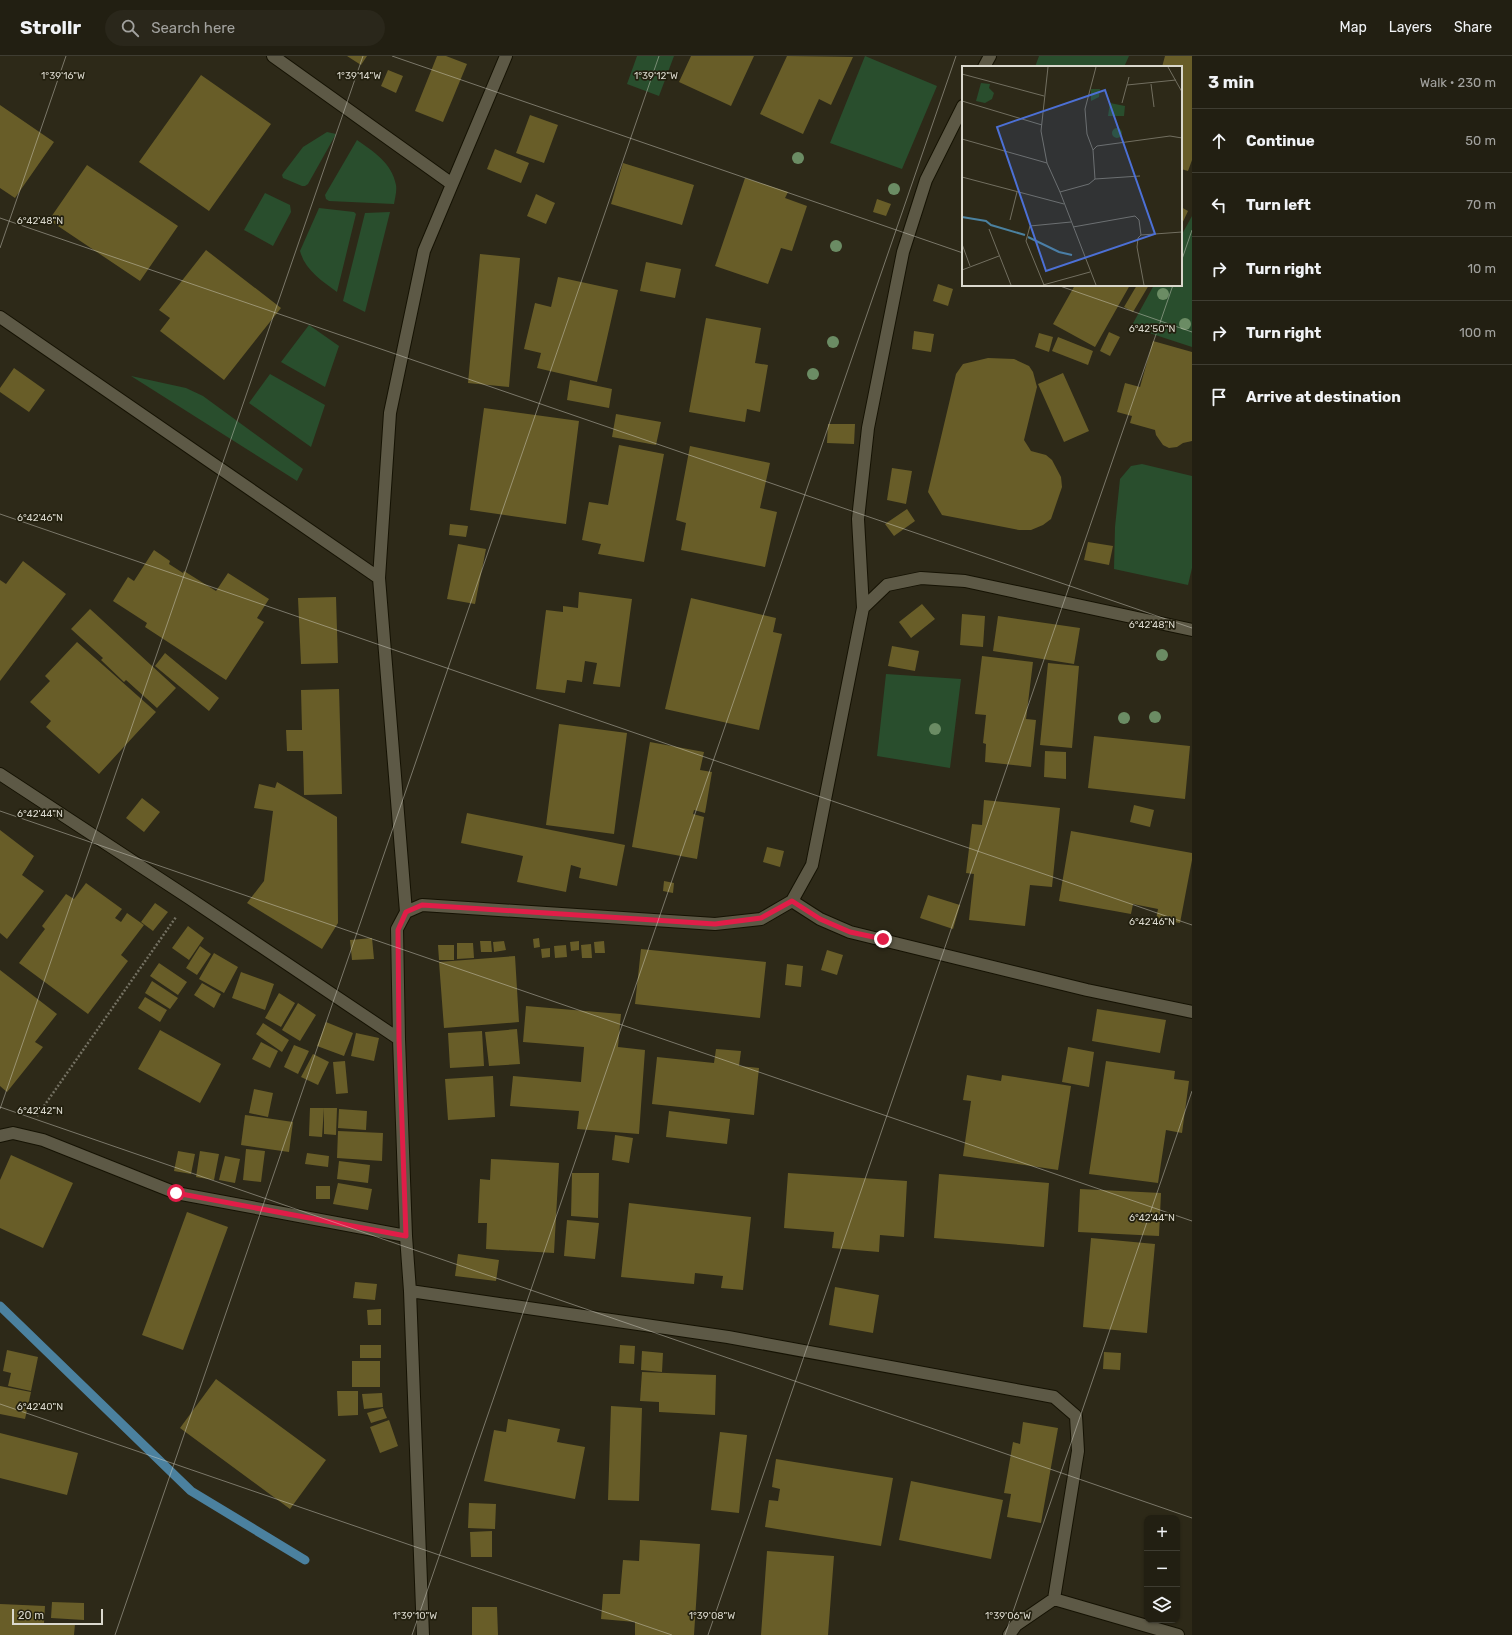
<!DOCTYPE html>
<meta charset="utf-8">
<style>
body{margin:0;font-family:Rubik,sans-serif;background:#2a271b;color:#f1f3f6}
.controls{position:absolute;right:12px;bottom:12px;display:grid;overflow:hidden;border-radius:8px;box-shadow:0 1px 3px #0004}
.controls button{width:36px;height:36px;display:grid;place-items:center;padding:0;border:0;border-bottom:1px solid #3f3d32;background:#221f12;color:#f1f3f6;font:20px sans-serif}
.scale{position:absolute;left:12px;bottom:10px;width:91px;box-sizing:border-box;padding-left:4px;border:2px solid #dad8cd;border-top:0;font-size:11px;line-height:14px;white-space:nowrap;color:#dad8cd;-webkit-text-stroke:3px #23200f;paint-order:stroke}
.stop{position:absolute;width:12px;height:12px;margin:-9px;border:3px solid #e11d48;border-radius:50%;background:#fff}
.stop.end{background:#e11d48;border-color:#fff;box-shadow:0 1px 4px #0008}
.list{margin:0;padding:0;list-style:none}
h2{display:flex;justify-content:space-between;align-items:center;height:52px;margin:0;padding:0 16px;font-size:17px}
h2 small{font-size:13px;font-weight:400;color:#a2a29f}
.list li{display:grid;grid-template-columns:26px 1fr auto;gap:12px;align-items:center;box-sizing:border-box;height:64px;padding:0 16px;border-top:1px solid #3f3d32}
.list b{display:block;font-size:15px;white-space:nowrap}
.list em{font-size:13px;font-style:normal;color:#a2a29f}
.icon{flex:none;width:22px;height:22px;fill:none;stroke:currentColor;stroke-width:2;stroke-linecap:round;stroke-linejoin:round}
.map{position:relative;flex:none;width:1192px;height:1579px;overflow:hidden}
header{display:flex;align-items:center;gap:24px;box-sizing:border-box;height:56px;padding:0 20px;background:#221f12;border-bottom:1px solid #3f3d32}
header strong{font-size:19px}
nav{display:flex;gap:22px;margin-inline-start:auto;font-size:14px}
.search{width:280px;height:36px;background:#2a271b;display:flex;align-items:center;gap:10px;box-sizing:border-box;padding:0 14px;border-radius:22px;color:#a2a29f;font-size:15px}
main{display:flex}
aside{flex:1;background:#221f12}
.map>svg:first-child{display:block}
.green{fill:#294e2d}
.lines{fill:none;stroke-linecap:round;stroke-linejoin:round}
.stream{stroke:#4b819f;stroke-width:9}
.building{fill:#685d28}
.minor-casing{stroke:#151203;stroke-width:14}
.path{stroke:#747162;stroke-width:2.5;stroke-dasharray:2 2;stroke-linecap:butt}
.minor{stroke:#5d5946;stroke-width:12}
.tree{fill:#6b8c64}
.route{stroke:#e11d48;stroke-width:5}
.ticks{fill:none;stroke:#dad8cd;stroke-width:1;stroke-opacity:0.45}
.inset-river{fill:none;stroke:#4b819f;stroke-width:2}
.inset-road{fill:none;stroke:#726f60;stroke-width:1}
.view{fill:#4c70d5;fill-opacity:0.15;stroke:#4c70d5;stroke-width:2}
.inset-edge{fill:none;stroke:#dad8cd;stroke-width:2}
.ticks-label{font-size:10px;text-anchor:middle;fill:#dad8cd;stroke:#23200f;stroke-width:3.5;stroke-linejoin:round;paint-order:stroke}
</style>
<header>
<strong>Strollr</strong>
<div class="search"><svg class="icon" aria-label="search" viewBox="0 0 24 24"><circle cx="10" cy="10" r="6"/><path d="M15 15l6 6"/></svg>Search here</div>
<nav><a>Map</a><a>Layers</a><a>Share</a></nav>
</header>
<main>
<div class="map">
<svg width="1192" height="1579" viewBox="0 0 1192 1579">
<rect width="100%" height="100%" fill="#2d2918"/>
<path class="green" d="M637,0h37l-15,40 -32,-12z
M865,0l72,30 -35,83 -72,-26z
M1039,0h90l-5,11h-89z
M327,76l9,2 -28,50 -3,2h-3l-19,-8 -1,-3 2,-3 19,-25z
M357,84c17,12 35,23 39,45 1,6 -1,13 -2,19l-65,-3 -3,-2 -1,-4z
M265,137l25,12 1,7 -18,34 -29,-16z
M319,152l35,4 2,2 -19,78c-15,-11 -32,-22 -37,-41z
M390,156l-25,100 -22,-11 22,-88z
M1192,160v131l-61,-20 23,-42h27v-49z
M309,269l30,21 -14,41 -44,-25z
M270,318l55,31 -14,42 -62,-44z
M131,320l55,12 17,8 100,73 -6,12z
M1142,408l50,12v92l-4,17 -74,-16 1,-42 5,-48 11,-13z
M886,618l75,5 -11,89 -73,-12z"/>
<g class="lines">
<path class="stream" d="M0,1250l191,185 114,69"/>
</g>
<path class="building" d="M347,0h20l-6,9z
M437,0h9l21,8 -24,58 -28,-11z
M691,0h63l-23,50 -52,-24z
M787,0l66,1 -22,48 -12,-6 -16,35 -43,-20z
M1165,0h27v104l-4,11 -7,-2v-102h-19z
M388,14l15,6 -7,17 -15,-7z
M201,19l70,49 -62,87 -70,-49z
M0,49l54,37 -39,56 -15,-10z
M530,59l28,10 -14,38 -28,-10z
M495,93l34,14 -8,20 -34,-14z
M623,107l71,22 -12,40 -71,-21z
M87,109l91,61 -38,55 -91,-61z
M745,122l43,14 -3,6 22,8 -15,45 -11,-3 -13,36 -53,-18z
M536,138l19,9 -9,21 -19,-8z
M877,143l14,5 -5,12 -13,-4z
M1181,151l7,4 -7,15z
M206,194l75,58 -57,72 -64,-49 10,-13 -11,-8z
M480,198l40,4 -11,129 -41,-4z
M646,206l35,7 -6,29 -35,-7z
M558,221l60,13 -21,92 -60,-14 4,-15 -17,-4 11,-46 16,4z
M938,228l15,5 -5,17 -15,-5z
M1075,229h55l-35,62 -42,-23z
M1137,229h12l-16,27 -9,-5z
M706,262l55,10 -6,35 13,2 -8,47 -13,-3 -2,13 -56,-10z
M914,275l20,3 -3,18 -19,-3z
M1109,276l11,5 -10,19 -10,-5z
M1039,277l14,4 -4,15 -14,-5z
M1058,281l35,14 -5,14 -36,-14z
M1153,285l39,11v89l-9,2 -6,4 -8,1 -6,-3 -7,-10 -1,-5 -25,-7 2,-7 -15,-4 8,-29 15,4z
M988,302l26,1 15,7 4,6 4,15 -13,53 7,11 15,4 6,5 9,17 1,10 -11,32 -8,6 -12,5h-12l-77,-15 -14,-23 28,-118 7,-10z
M14,312l31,22 -16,22 -29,-20v-4z
M1063,317l26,58 -25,11 -26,-58z
M570,324l42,9 -3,19 -42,-8z
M484,352l95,13 -13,103 -96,-14z
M616,358l45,8 -5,23 -44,-8z
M828,368h27l-1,20 -27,-1z
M619,389l45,9 -20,108 -46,-8 3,-10 -19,-4 7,-38 19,3z
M690,390l80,17 -10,45 17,4 -12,55 -84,-17 5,-27 -10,-3z
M892,412l20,3 -6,33 -19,-4z
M907,453l8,12 -21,15 -9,-12z
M450,468l18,2 -2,11 -17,-2z
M1088,486l25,4 -4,19 -25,-5z
M458,488l28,5 -11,55 -28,-5z
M154,494l16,11 -1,3 14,9 1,-2 32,20 12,-18 41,26 -12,19 7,4 -38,58 -81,-53 2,-4 -34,-22 15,-24 6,4z
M23,505l43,33 -66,87v-101l6,4z
M579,536l53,7 -12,88 -27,-3 4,-21 -12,-2 -3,21 -15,-2 -2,13 -29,-4 10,-79 17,2v-6l15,2z
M336,541l2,66 -37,1 -3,-66z
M691,542l85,20 -3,14 9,2 -23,96 -94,-21z
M922,548l13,15 -24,19 -12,-16z
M90,553l86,79 -19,20 -31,-28 -2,2 -23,-22 2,-2 -32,-29z
M962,558l23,2 -2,31 -23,-2z
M998,560l82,12 -6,36 -81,-13z
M77,586l79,70 -57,62 -53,-47 5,-6 -21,-19 20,-21 -5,-5z
M892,590l27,5 -4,20 -27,-5z
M165,597l54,45 -10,13 -54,-45z
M982,600l51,6 -7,57 10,1 -5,47 -46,-5 1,-18 -3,-1 3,-28 -11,-1z
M1048,607l31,3 -7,82 -32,-3z
M339,633l3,105 -38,1 -1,-44h-16l-1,-21h16l-1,-40z
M559,668l68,9 -13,101 -68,-9z
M1094,680l96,10 -5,53 -97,-11z
M650,686l54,10 -4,18 12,2 -7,41 -11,-3 -1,4 11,3 -7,42 -65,-12z
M1045,695l21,1v27l-22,-2z
M277,726l60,35 1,106 -16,26 -75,-46 17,-22 9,-70 -19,-3 5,-24 16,4z
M142,742l18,14 -16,20 -18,-14z
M984,744l76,8 -8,79 -22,-2 -5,41 -56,-6 5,-46 -8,-1 6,-49 10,1z
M1134,749l20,5 -4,17 -20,-5z
M467,757l158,32 -8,41 -38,-8 2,-10 -10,-3 -5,27 -49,-10 6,-26 -62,-13z
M0,774l34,26 -12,19 22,16 -37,48 -7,-6z
M1071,775l121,22v7l-12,63 -24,-4 2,-10 -25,-5 -2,10 -72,-13z
M767,791l17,4 -4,16 -17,-5z
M664,825l10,2 -1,10 -10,-2z
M86,827l36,26 -7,9 6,4 6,-9 17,12 -23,30 7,6 -40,53 -69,-51 26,-34 -3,-3 24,-32 8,5z
M928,839l32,10 -7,24 -33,-11z
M155,847l13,9 -15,19 -12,-9z
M188,870l16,12 -15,22 -17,-12z
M372,882l2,21 -22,1 -2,-20z
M539,882l1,9 -6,1 -1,-9z
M480,885h11l1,11h-11z
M504,885l2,9 -12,2 -1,-10z
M579,885v9l-8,1 -1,-9z
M604,885l1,12h-10l-1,-11z
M457,887h16l1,15 -17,1z
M591,888l1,14h-10l-1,-13z
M438,889h16v15h-15z
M566,889l1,12 -12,1 -1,-12z
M200,890l11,8 -14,21 -11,-7z
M550,892v9l-8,1 -1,-9z
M641,893l125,13 -6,56 -125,-14z
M827,894l16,5 -6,20 -16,-5z
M214,897l24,14 -14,26 -25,-14z
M515,900l4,66 -75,6 -5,-66z
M159,907l28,19 -9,13 -28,-19z
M787,908l16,2 -2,21 -16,-2z
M0,914l57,44 -22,28 8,5 -36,45 -7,-6z
M241,916l33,12 -9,26 -33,-12z
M152,925l26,17 -8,11 -25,-16z
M202,927l19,11 -7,14 -20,-13z
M279,937l16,10 -14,24 -16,-9z
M145,941l22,13 -7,12 -22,-14z
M298,947l18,12 -16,26 -18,-11z
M526,950l95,8 -3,33 27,3 -6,84 -62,-5 2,-18 -69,-5 3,-30 68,6 3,-35 -61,-5z
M1097,953l69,11 -6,33 -68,-12z
M326,966l27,11 -9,23 -27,-10z
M263,967l26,17 -7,12 -26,-18z
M517,973l3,35 -31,2 -4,-34z
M160,974l61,34 -21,39 -62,-34z
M482,975l2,35 -34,2 -2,-35z
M356,977l23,5 -5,23 -23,-5z
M261,986l17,9 -8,17 -18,-9z
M294,989l15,6 -11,23 -14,-7z
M1068,991l26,5 -5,35 -27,-5z
M716,993l25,2 -2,15 20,2 -5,47 -102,-11 5,-47 57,6z
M313,998l16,8 -11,23 -17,-8z
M345,1005l3,32 -12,1 -3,-32z
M1106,1005l69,10 -1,8 15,2 -7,52 -16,-3 -8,53 -69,-9z
M967,1019l34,6 1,-6 69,11 -13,84 -95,-14 8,-55 -8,-1z
M493,1020l2,41 -47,3 -3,-41z
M254,1033l19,4 -5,24 -19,-4z
M310,1052h14l-2,29 -13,-1z
M324,1052h13l-1,27 -12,-1z
M339,1053l28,2 -1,19 -28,-2z
M669,1055l61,8 -3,25 -61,-7z
M245,1059l48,7 -4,30 -48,-7z
M338,1075l45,2 -1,28 -45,-3z
M615,1079l18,3 -4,25 -17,-3z
M246,1093l19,2 -4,31 -18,-2z
M178,1095l17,3 -4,20 -17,-3z
M200,1095l19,3 -5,26 -18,-3z
M307,1097l22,3 -1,11 -23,-3z
M11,1099l62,28 -30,65 -43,-20v-48z
M225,1100l15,3 -5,24 -16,-3z
M491,1103l68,4 -5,90 -68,-4 1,-26h-9l2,-44 10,1z
M339,1105l31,4 -2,18 -31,-4z
M572,1117h27l-1,45 -27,-2z
M788,1117l119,8 -3,56 -24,-2 -1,17 -47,-4 2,-16 -50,-4z
M939,1118l110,9 -5,64 -110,-9z
M338,1127l34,6 -4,21 -35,-6z
M316,1130h14v13h-14z
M1080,1133l81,4 -2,43 -81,-4z
M629,1147l122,14 -8,73 -22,-2 2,-12 -28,-3 -1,11 -73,-7z
M187,1156l41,15 -45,123 -41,-15z
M567,1164l32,3 -4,36 -31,-3z
M1091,1182l64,6 -8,89 -64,-6z
M458,1198l41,6 -3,21 -41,-5z
M355,1226l22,2 -2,16 -22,-2z
M835,1231l44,8 -6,38 -44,-8z
M381,1253v16h-13l-1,-15z
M360,1289h21v13h-21z
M620,1289l15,1 -1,18 -15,-1z
M7,1294l31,7 -7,34 -23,-5 3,-13 -8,-2z
M642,1295l21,2 -1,19 -21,-2z
M1104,1296l17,1 -1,17 -17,-1z
M352,1305h28v26h-28z
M642,1316l74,3 -1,40 -56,-3v-10l-19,-1z
M216,1323l110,81 -36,49 -110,-81z
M0,1330l31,6 -6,27 -25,-5z
M337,1335h21v24l-20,1z
M382,1337l1,14 -19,2 -2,-15z
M611,1350l31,2 -3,93 -31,-1z
M383,1352l4,10 -16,5 -4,-10z
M508,1363l52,10 -3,13 28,5 -10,52 -91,-18 10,-51 12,2z
M389,1364l9,26 -18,7 -10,-26z
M1023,1366l35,6 -17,95 -34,-6 4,-23 -7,-1 9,-51 7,2z
M720,1376l27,3 -8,78 -28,-3z
M0,1377l78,20 -11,42 -67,-17z
M776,1403l117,19 -12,68 -116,-19 4,-27 9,1 2,-12 -8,-2z
M911,1425l92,19 -12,59 -92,-19z
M469,1447l27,1 -1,25 -27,-1z
M492,1475v26h-21l-1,-25z
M640,1484l60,4 -6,91h-59v-13l-34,-3 2,-25h17l3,-34 16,1z
M767,1495l67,5 -6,79h-67z
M52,1546l32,1v17l-33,-2z
M0,1548l45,2 -1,17 31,1 -1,11h-74z
M472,1551h25l1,28h-26z"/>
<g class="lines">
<g class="minor-casing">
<path id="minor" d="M273,0l179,128
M984,11l6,-11
M0,261l379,261
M863,552l-5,-89 10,-91 35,-176 23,-72 37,-74
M0,718l189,124 210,141
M792,845l28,18 30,13 237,58 105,22
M406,856l-27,-334 11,-165 34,-162 82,-195
M0,1080l13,-3 30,7 133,53 230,43
M410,1235l318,46 326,60 22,19 2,35 -24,148
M423,1579l-13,-344 -4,-55 -7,-197 -2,-110 9,-17 16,-7 293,19 46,-5 31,-18 20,-36 51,-257 24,-23 34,-7 44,3 227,49
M1009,1579l7,-10 38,-26 124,36"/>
</g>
<path class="path" d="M37,1060l139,-199"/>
<use href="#minor" class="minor"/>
</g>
<g class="tree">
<circle cx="798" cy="102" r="6"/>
<circle cx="894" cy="133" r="6"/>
<circle cx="836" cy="190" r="6"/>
<circle cx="1163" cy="238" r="6"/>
<circle cx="1185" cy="268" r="6"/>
<circle cx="833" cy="286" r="6"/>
<circle cx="813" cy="318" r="6"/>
<circle cx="1162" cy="599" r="6"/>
<circle cx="1155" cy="661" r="6"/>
<circle cx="1124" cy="662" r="6"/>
<circle cx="935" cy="673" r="6"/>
</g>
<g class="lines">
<path class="route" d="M176,1137l230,43 -7,-197 -1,-109 8,-18 16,-7 293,19 46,-6 31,-17 28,18 30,13 33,7"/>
</g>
<path class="ticks" d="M392,0l571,197M0,162l1192,410M0,192l66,-192M1181,206l11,-32M1057,229l135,47M0,458l1192,411M0,755l1192,410M0,1051l1192,411M0,1053l363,-1053M0,1348l672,231M115,1579l544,-1579M412,1579l544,-1579M708,1579l465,-1350M1005,1579l187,-544"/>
<g transform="translate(962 10)">
<rect width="220" height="220" fill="#2d2918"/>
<path d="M19,17l9,1 -1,4 5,5 -2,6 -7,4 -9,-2zM129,23h9l-1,8 -8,4zM148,37l15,3 -1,10h-16zM150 67a5 5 0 1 1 10 0a5 5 0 1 1-10 0Z" fill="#294e2d"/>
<path class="inset-river" d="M0,151l24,4 5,4 34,10M66,171l31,15 13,3"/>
<path class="inset-road" d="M86,1l-7,64 6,32 13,29M206,1l14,25M0,8l82,22M189,18l3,23M165,19l49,-5M0,35l80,24M160,37l7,-26M0,73l85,24M131,84l-6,-16 -2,-25 11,-42M0,111l102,27M133,113l45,-3M48,154l7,-28M111,161l62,-11 4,4 2,15M27,163l22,56M0,178l8,22M0,204l37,-14M81,219l47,-13M82,219l-18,-44 4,-15 41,-4M134,219l-36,-93 29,-8 6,-5 -2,-29 4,-4 73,-10 12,2M182,219l-7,-38 1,-9 3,-3 41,-3"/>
<path class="view" d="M143,24l50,144 -109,37 -49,-144z"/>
<rect width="220" height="220" class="inset-edge"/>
</g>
<g class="ticks-label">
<text x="63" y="23">1°39'16"W</text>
<text x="359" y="23">1°39'14"W</text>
<text x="656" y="23">1°39'12"W</text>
<text x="40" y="168">6°42'48"N</text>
<text x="1152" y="276">6°42'50"N</text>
<text x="40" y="465">6°42'46"N</text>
<text x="1152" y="572">6°42'48"N</text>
<text x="40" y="761">6°42'44"N</text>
<text x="1152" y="869">6°42'46"N</text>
<text x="40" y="1058">6°42'42"N</text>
<text x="1152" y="1165">6°42'44"N</text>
<text x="40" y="1354">6°42'40"N</text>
<text x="415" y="1563">1°39'10"W</text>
<text x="712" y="1563">1°39'08"W</text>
<text x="1008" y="1563">1°39'06"W</text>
</g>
</svg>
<div class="controls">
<button>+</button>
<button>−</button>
<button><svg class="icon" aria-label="layers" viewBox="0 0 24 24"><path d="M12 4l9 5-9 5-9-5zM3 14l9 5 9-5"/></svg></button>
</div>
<div class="scale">20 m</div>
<div class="stop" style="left:176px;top:1137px"></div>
<div class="stop end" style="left:883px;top:883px"></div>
</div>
<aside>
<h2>3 min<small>Walk · 230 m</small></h2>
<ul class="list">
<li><svg class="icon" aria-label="ahead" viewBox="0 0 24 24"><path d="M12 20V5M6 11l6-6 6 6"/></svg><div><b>Continue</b></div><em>50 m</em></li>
<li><svg class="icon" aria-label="left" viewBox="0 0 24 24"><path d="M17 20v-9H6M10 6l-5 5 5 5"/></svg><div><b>Turn left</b></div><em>70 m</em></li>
<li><svg class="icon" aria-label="right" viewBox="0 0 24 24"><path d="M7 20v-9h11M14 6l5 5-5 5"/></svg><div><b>Turn right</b></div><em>10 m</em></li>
<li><svg class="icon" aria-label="right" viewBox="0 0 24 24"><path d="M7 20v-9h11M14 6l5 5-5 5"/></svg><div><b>Turn right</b></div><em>100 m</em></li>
<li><svg class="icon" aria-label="arrive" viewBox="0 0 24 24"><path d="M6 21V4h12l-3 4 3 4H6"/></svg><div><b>Arrive at destination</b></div></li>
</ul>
</aside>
</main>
